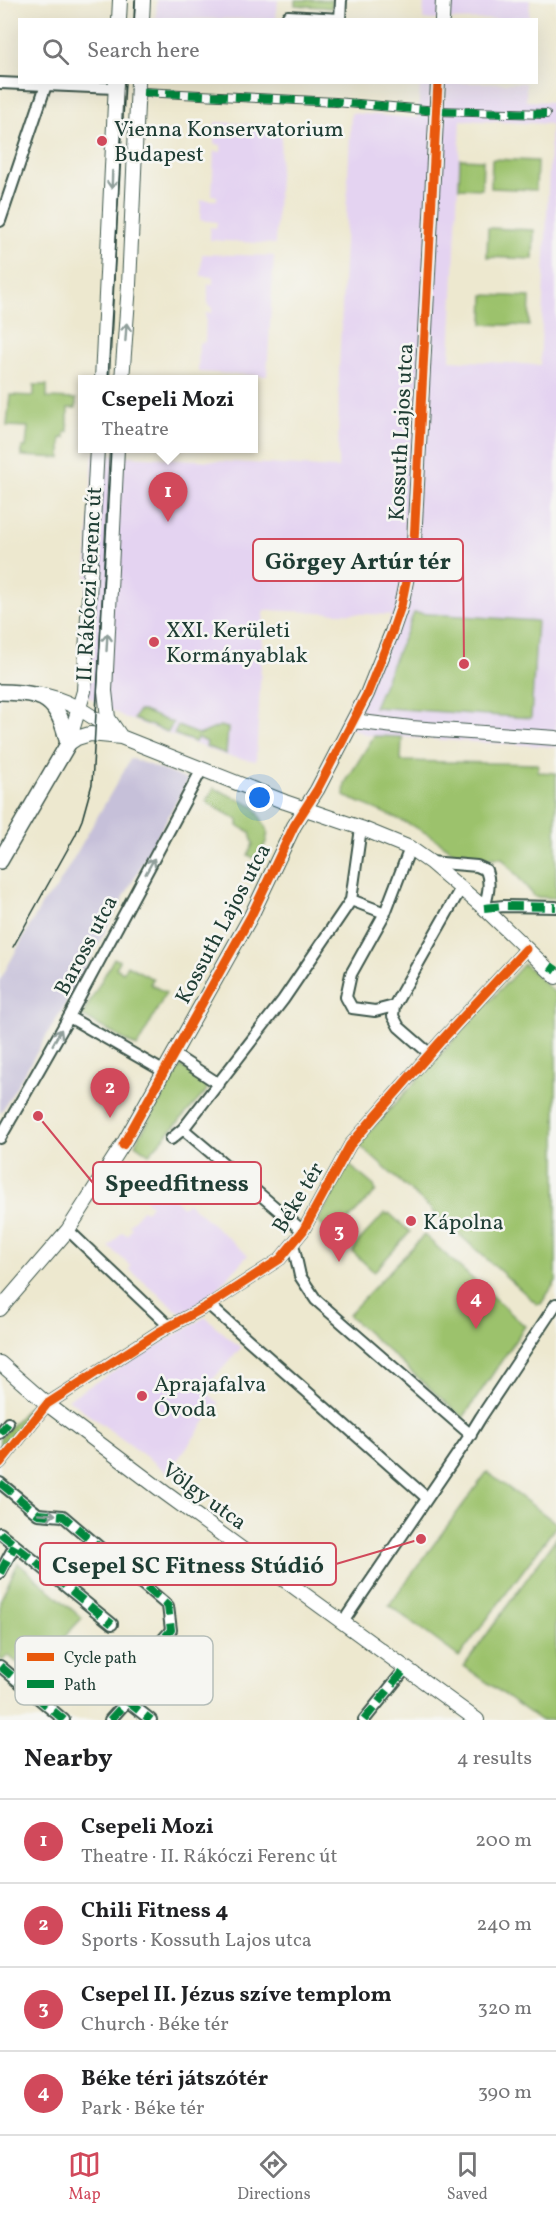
<!DOCTYPE html>
<meta charset="utf-8">
<style>
body{margin:0;font-family:Vollkorn,serif;background:#f2f2f2;color:#202124}
.you{position:absolute;left:260px;top:798px;width:21px;height:21px;margin:-15px;border:4px solid #fff;border-radius:50%;background:#1a73e8;box-shadow:0 0 0 9px #1a73e833}
.badge{display:grid;place-items:center;width:39px;height:39px;border-radius:50%;background:#d1495b;color:#fff;font-size:20px;font-weight:700}
.pin{position:absolute;translate:-50% -50px;filter:drop-shadow(0 2px 3px #0008)}
.pin::after{content:'';position:absolute;top:32px;width:21px;height:18px;background:inherit;clip-path:polygon(0 0,100% 0,50% 100%)}
.popup{position:absolute;left:78px;top:375px;width:180px;height:78px;box-sizing:border-box;display:grid;place-content:center;border-radius:0px;background:#fff;filter:drop-shadow(0 2px 4px #0005);font-size:20px;white-space:nowrap;color:#757577}
.popup b{font-size:22px;color:#202124}
.popup::after{content:'';position:absolute;left:50%;top:100%;margin-left:-12px;border:12px solid transparent;border-top-color:#fff}
.list{margin:0;padding:0;list-style:none}
h2{display:flex;justify-content:space-between;align-items:center;height:78px;margin:0;padding:0 24px;font-size:26px}
h2 small{font-size:20px;font-weight:400;color:#757577}
.list li{display:grid;grid-template-columns:39px 1fr auto;gap:18px;align-items:center;box-sizing:border-box;height:84px;padding:0 24px;border-top:2px solid #e0e0e0}
.list b{display:block;font-size:22px;white-space:nowrap}
.list p{margin:0;font-size:20px;white-space:nowrap;color:#757577}
.list em{font-size:20px;font-style:normal;color:#757577}
.icon{flex:none;width:33px;height:33px;fill:none;stroke:currentColor;stroke-width:2;stroke-linecap:round;stroke-linejoin:round}
.map{position:relative;flex:none;width:556px;height:1720px;overflow:hidden}
.search{position:absolute;background:#fff;box-shadow:0 6px 24px #0002;left:18px;right:18px;top:18px;height:66px;display:flex;align-items:center;gap:15px;box-sizing:border-box;padding:0 21px;border-radius:0px;color:#757577;font-size:22px}
.sheet{height:414px;background:#fff}
nav{display:flex;justify-content:space-around;align-items:center;box-sizing:border-box;height:84px;border-top:2px solid #e0e0e0;background:#fff;font-size:16px;color:#757577}
nav a{display:grid;justify-items:center;gap:3px}
nav .on{color:#d1495b}
.map>svg:first-child{display:block}
.built{fill:#e4d3f1;fill-rule:evenodd}
.industrial{fill:#c6c0d9}
.green{fill:#9cc26c;stroke:#5e8050;stroke-width:1.5}
.lines{fill:none;stroke-linecap:round;stroke-linejoin:round}
.pedestrian-casing{stroke:#3e574b;stroke-width:10}
.minor-casing{stroke:#3e574b;stroke-width:14}
.tertiary-casing{stroke:#3e574b;stroke-width:16}
.secondary-casing{stroke:#3e574b;stroke-width:18}
.pedestrian{stroke:#fff;stroke-width:8}
.minor{stroke:#fff;stroke-width:10}
.tertiary{stroke:#fff;stroke-width:14}
.secondary{stroke:#fff;stroke-width:15}
.tram{stroke:#1f3d34;stroke-width:1.5}
.quiet{stroke:#00873e;stroke-width:8;stroke-dasharray:15 8;stroke-linecap:butt}
.cycleway-casing{stroke:#f6f6f2;stroke-width:13}
.cycleway{stroke:#e8590c;stroke-width:9}
.oneway{stroke:#8f9e9a}
.poi-dot{fill:#d1495b;stroke:#f6f6f2;stroke-width:2}
.labels{text-anchor:middle;stroke-width:5;stroke-linejoin:round;paint-order:stroke}
.poi-label{font-size:22px;fill:#1f3d34;stroke:#f6f6f2;text-anchor:start}
.street-label{font-size:22px;fill:#1f3d34;stroke:#f6f6f2}
.key{fill:#f6f6f2;stroke:#b6beb9;stroke-width:1.5}
.key-label{font-size:16px;fill:#1f3d34}
.leader{fill:none;stroke:#d1495b;stroke-width:2}
.callout-dot{fill:#d1495b;stroke:#f6f6f2;stroke-width:2}
.callout{fill:#f6f6f2;stroke:#d1495b;stroke-width:2}
.callout-label{font-size:24px;text-anchor:middle;font-weight:bold;fill:#1f3d34}
</style>
<div class="map">
<svg width="556" height="1720" viewBox="0 0 556 1720">
<rect width="100%" height="100%" fill="#f6f6f2"/>
<filter id="ink" filterUnits="userSpaceOnUse"><feTurbulence type="fractalNoise" baseFrequency=".0167" numOctaves="2"/><feDisplacementMap in="SourceGraphic" scale="12" xChannelSelector="R" yChannelSelector="G"/><feConvolveMatrix kernelMatrix="1 2 1 2 8 2 1 2 1" color-interpolation-filters="sRGB"/></filter>
<filter id="wash" filterUnits="userSpaceOnUse"><feTurbulence type="fractalNoise" baseFrequency=".008" numOctaves="4" result="noise"/><feDisplacementMap in="SourceGraphic" scale="24" xChannelSelector="R" yChannelSelector="G"/><feGaussianBlur stdDeviation="1.35" result="paint"/><feColorMatrix in="noise" values="0 0 0 0 0 0 0 0 0 0 0 0 0 0 0 0 0 1.4 0 .05"/><feComposite in="paint" operator="in"/></filter>
<g filter="url(#wash)">
<rect width="100%" height="100%" fill="#ede8cf"/>
<path class="built" d="M157,0h121l-2,19h-120z
M424,0h106l-1,19 -106,1z
M420,83h106v18l30,1v645l-189,-12 -28,-12 46,-83 6,-25 -127,-5 -8,151 -30,-5 -100,-38 -46,-26 13,-238 245,14 1,-99 12,-256 67,5zM461,120l90,4 -11,241 -90,-5z
M215,122l67,4 -7,118 -65,-4v-13l6,1 1,-6 -17,-2 1,-20h16v-4l-5,-1 2,-44 7,1v-7l-7,-1z
M202,254l72,2 -7,120 -69,-4 1,-29 6,-1 1,-29h6v-6l-4,-1v-22h5v-7l-12,-1z
M156,1183l27,24 4,-5 61,53 -43,47 -24,12 -52,-45 2,-3 -22,-19 13,-15 5,3 5,-7 -3,-3 14,-16 3,2 5,-6 -8,-8z
M205,1317l36,31 -34,38 1,7 11,10 -51,70 -100,-74z"/>
<path class="industrial" d="M131,758l57,22 -123,225 -65,109v-134l42,-76 14,-15z"/>
<path class="green" d="M295,0h37v8l-37,-3z
M460,159l23,1 -1,29 -23,-1z
M492,159l45,2 -1,29 -45,-2z
M488,228l46,2 -1,29 -46,-2z
M484,295l46,2 -1,29 -46,-2z
M34,385h13v13l29,1v9h-8v24h-3v6h-4v20l-39,-2v-9h4l2,-20 -21,-1 3,-31 24,1z
M414,613l123,8 -6,97 -157,-11z
M138,711h5l30,12 -5,9 -34,-13z
M178,726l21,9 21,-9 8,2 -2,26 -20,-8 1,-4 -10,-4 -2,4 -21,-8z
M374,736l28,1 -1,24 137,3v8l18,1v125l-21,-1 -33,-39 -44,-1c-31,-30 -75,-44 -114,-61l1,-13z
M214,788l41,19 13,25 -2,10 -9,18 -9,-5 5,-11 -3,-12 -12,-6v-6l-32,-18z
M114,958l6,3 -4,7 7,4 4,-7 26,14 -3,5 16,9 -29,54 -55,-31z
M524,964l32,30v287l-15,23h-4l-179,-160z
M181,1066l24,15 2,8 -2,4 -56,61 -14,-10z
M348,1164l26,22 2,5 -43,45 -15,-14z
M385,1213l2,2 2,-2 21,19 -36,40 -21,-20 5,-10z
M424,1235l101,91 -62,92 -115,-103z
M29,1406l7,5 -36,43v-15z
M487,1472l69,51v3l-97,131 -70,-52z
M556,1538v180l-2,2h-14l-76,-54z
M18,1563l64,55 -26,28 20,17 -32,33 -19,-16 5,-6 -22,-19 -6,6 -2,-2v-58z"/>
</g>
<g filter="url(#ink)">
<g class="lines">
<g class="pedestrian-casing">
<path id="pedestrian" d="M143,92l193,10 101,9 109,3"/>
</g>
<g class="minor-casing">
<path id="minor" d="M288,16l52,3
M340,20l1,-20
M0,83l115,5
M0,221l46,-136
M430,862l47,4 9,4c5,13 2,25 -2,38l20,-2 52,1
M351,900l10,-72
M394,1006l-19,5 -23,-3 -6,-11 5,-23 34,-61 25,-65
M69,1017l94,54
M173,1054l46,30
M430,1054l-31,-27 -6,-11 1,-10 67,-118
M183,1129l120,102
M0,1138l69,-121 133,-248
M171,1139l12,-10 100,-129 68,-100 34,13
M68,1230l101,96
M293,1244l7,32 16,24 155,135
M209,1305l218,193
M0,1433l8,-10
M0,1463l47,-59 112,-72 50,-27 71,-46 23,-28 47,-86 90,-103 86,-93
M0,1483l38,31 25,2 105,90 3,24 -39,45 -5,26
M0,1533l112,91
M0,1573l15,-28
M343,1622l124,-182 14,-23 75,-113
M0,1666l64,54
M127,1701l24,19
M110,1720l17,-19
M364,1720l42,-52"/>
</g>
<g class="tertiary-casing">
<path id="tertiary" d="M119,20l1,-20
M142,20l1,-20
M442,20l1,-20
M102,380l14,-298
M122,380l7,-95 9,-203
M117,448l-12,243 3,27 13,19
M36,694c29,4 53,19 76,37
M353,721l58,7 145,10
M68,744l9,-6 13,-4 31,3 164,65 76,26 49,20 20,14 54,46 72,69
M68,744l16,-53 13,-243
M0,1309l68,-79 57,-89 126,-225 43,-90 23,-36 50,-96 25,-62 9,-26 13,-64 24,-460
M0,1363l47,41 118,89 312,227"/>
</g>
<g class="secondary-casing">
<path id="secondary" d="M0,692c44,1 58,5 68,52l-68,117"/>
</g>
<use href="#pedestrian" class="pedestrian"/>
<use href="#minor" class="minor"/>
<use href="#tertiary" class="tertiary"/>
<use href="#secondary" class="secondary"/>
<path class="tram" d="M134,20l1,-20
M108,380l17,-298
M13,947l62,-111 7,-16 10,-36 19,-336"/>
<path class="quiet" d="M143,92l193,10 101,9 109,3
M484,908l20,-2 52,1
M551,972l5,-7
M0,1433l8,-10
M0,1483l38,31 25,2 105,90 3,24 -39,45 -5,26
M0,1533l112,91
M0,1573l15,-28
M0,1666l64,54
M127,1701l24,19
M110,1720l17,-19
M364,1720l42,-52"/>
<g class="cycleway-casing">
<path id="cycleway" d="M123,1145l128,-229 43,-90 23,-36 50,-96 25,-62 9,-26 13,-64 24,-460
M0,1463l47,-59 112,-72 50,-27 71,-46 23,-28 47,-86 90,-103 86,-93"/>
</g>
<use href="#cycleway" class="cycleway"/>
</g>
<defs><path id="oneway-shaft" d="M-6 0H5M1.5-3L5.5 0L1.5 3" fill="none" stroke-width="1.6" stroke-linecap="round" stroke-linejoin="round" transform="scale(1.5)"/></defs>
<g class="oneway">
<use href="#oneway-shaft" transform="translate(112 180) rotate(92)"/>
<use href="#oneway-shaft" transform="translate(126 332) rotate(-86)"/>
<use href="#oneway-shaft" transform="translate(107 642) rotate(-87)"/>
<use href="#oneway-shaft" transform="translate(150 866) rotate(-61)"/>
<use href="#oneway-shaft" transform="translate(57 1037) rotate(-61)"/>
<use href="#oneway-shaft" transform="translate(47 1514) rotate(4)"/>
</g>
</g>
<g class="poi-dot">
<circle cx="102" cy="141" r="6"/>
<circle cx="154" cy="642" r="6"/>
<circle cx="411" cy="1221" r="6"/>
<circle cx="142" cy="1396" r="6"/>
</g>
<g class="labels">
<g class="poi-label">
<text x="114" y="136">Vienna Konservatorium<tspan x="114" dy="25">Budapest</tspan></text>
<text x="166" y="637">XXI. Kerületi<tspan x="166" dy="25">Kormányablak</tspan></text>
<text x="423" y="1229">Kápolna</text>
<text x="154" y="1391">Aprajafalva<tspan x="154" dy="25">Óvoda</tspan></text>
</g>
<g class="street-label">
<text transform="translate(400 432) rotate(-87)" y="8">Kossuth Lajos utca</text>
<text transform="translate(88 584) rotate(-87)" y="8">II. Rákóczi Ferenc út</text>
<text transform="translate(222 923) rotate(-62)" y="8">Kossuth Lajos utca</text>
<text transform="translate(85 945) rotate(-62)" y="8">Baross utca</text>
<text transform="translate(297 1197) rotate(-59)" y="8">Béke tér</text>
<text transform="translate(205 1495) rotate(36)" y="8">Völgy utca</text>
</g>
</g>
<rect x="15" y="1636" width="198" height="69" rx="9" class="key"/>
<rect x="27" y="1653" width="27" height="8" fill="#e8590c"/>
<rect x="27" y="1680" width="27" height="8" fill="#00873e"/>
<g class="key-label">
<text x="64" y="1663">Cycle path</text>
<text x="64" y="1690">Path</text>
</g>
<path class="leader" d="M464 664L463 560M38 1116L93 1183M421 1539L336 1564"/>
<g class="callout-dot">
<circle cx="464" cy="664" r="6"/>
<circle cx="38" cy="1116" r="6"/>
<circle cx="421" cy="1539" r="6"/>
</g>
<g class="callout">
<rect x="253" y="539" width="210" height="42" rx="6"/>
<rect x="93" y="1162" width="168" height="42" rx="6"/>
<rect x="40" y="1543" width="296" height="42" rx="6"/>
</g>
<g class="callout-label">
<text x="358" y="569">Görgey Artúr tér</text>
<text x="177" y="1191">Speedfitness</text>
<text x="188" y="1573">Csepel SC Fitness Stúdió</text>
</g>
</svg>
<div class="you"></div>
<div class="pin badge" style="left:168px;top:522px">1</div>
<div class="popup"><b>Csepeli Mozi</b>Theatre</div>
<div class="pin badge" style="left:110px;top:1118px">2</div>
<div class="pin badge" style="left:339px;top:1262px">3</div>
<div class="pin badge" style="left:476px;top:1329px">4</div>
<div class="search"><svg class="icon" aria-label="search" viewBox="0 0 24 24"><circle cx="10" cy="10" r="6"/><path d="M15 15l6 6"/></svg>Search here</div>
</div>
<section class="sheet">
<h2>Nearby<small>4 results</small></h2>
<ul class="list">
<li><span class="badge">1</span><div><b>Csepeli Mozi</b><p>Theatre · II. Rákóczi Ferenc út</p></div><em>200 m</em></li>
<li><span class="badge">2</span><div><b>Chili Fitness 4</b><p>Sports · Kossuth Lajos utca</p></div><em>240 m</em></li>
<li><span class="badge">3</span><div><b>Csepel II. Jézus szíve templom</b><p>Church · Béke tér</p></div><em>320 m</em></li>
<li><span class="badge">4</span><div><b>Béke téri játszótér</b><p>Park · Béke tér</p></div><em>390 m</em></li>
</ul>
</section>
<nav>
<a class="on"><svg class="icon" aria-label="map" viewBox="0 0 24 24"><path d="M3 6l6-2 6 2 6-2v14l-6 2-6-2-6 2zM9 4v14M15 6v14"/></svg>Map</a>
<a><svg class="icon" aria-label="directions" viewBox="0 0 24 24"><path d="M12 3l9 9-9 9-9-9zM9 14v-3h6M13 9l2 2-2 2"/></svg>Directions</a>
<a><svg class="icon" aria-label="saved" viewBox="0 0 24 24"><path d="M7 4h10v16l-5-4-5 4z"/></svg>Saved</a>
</nav>
